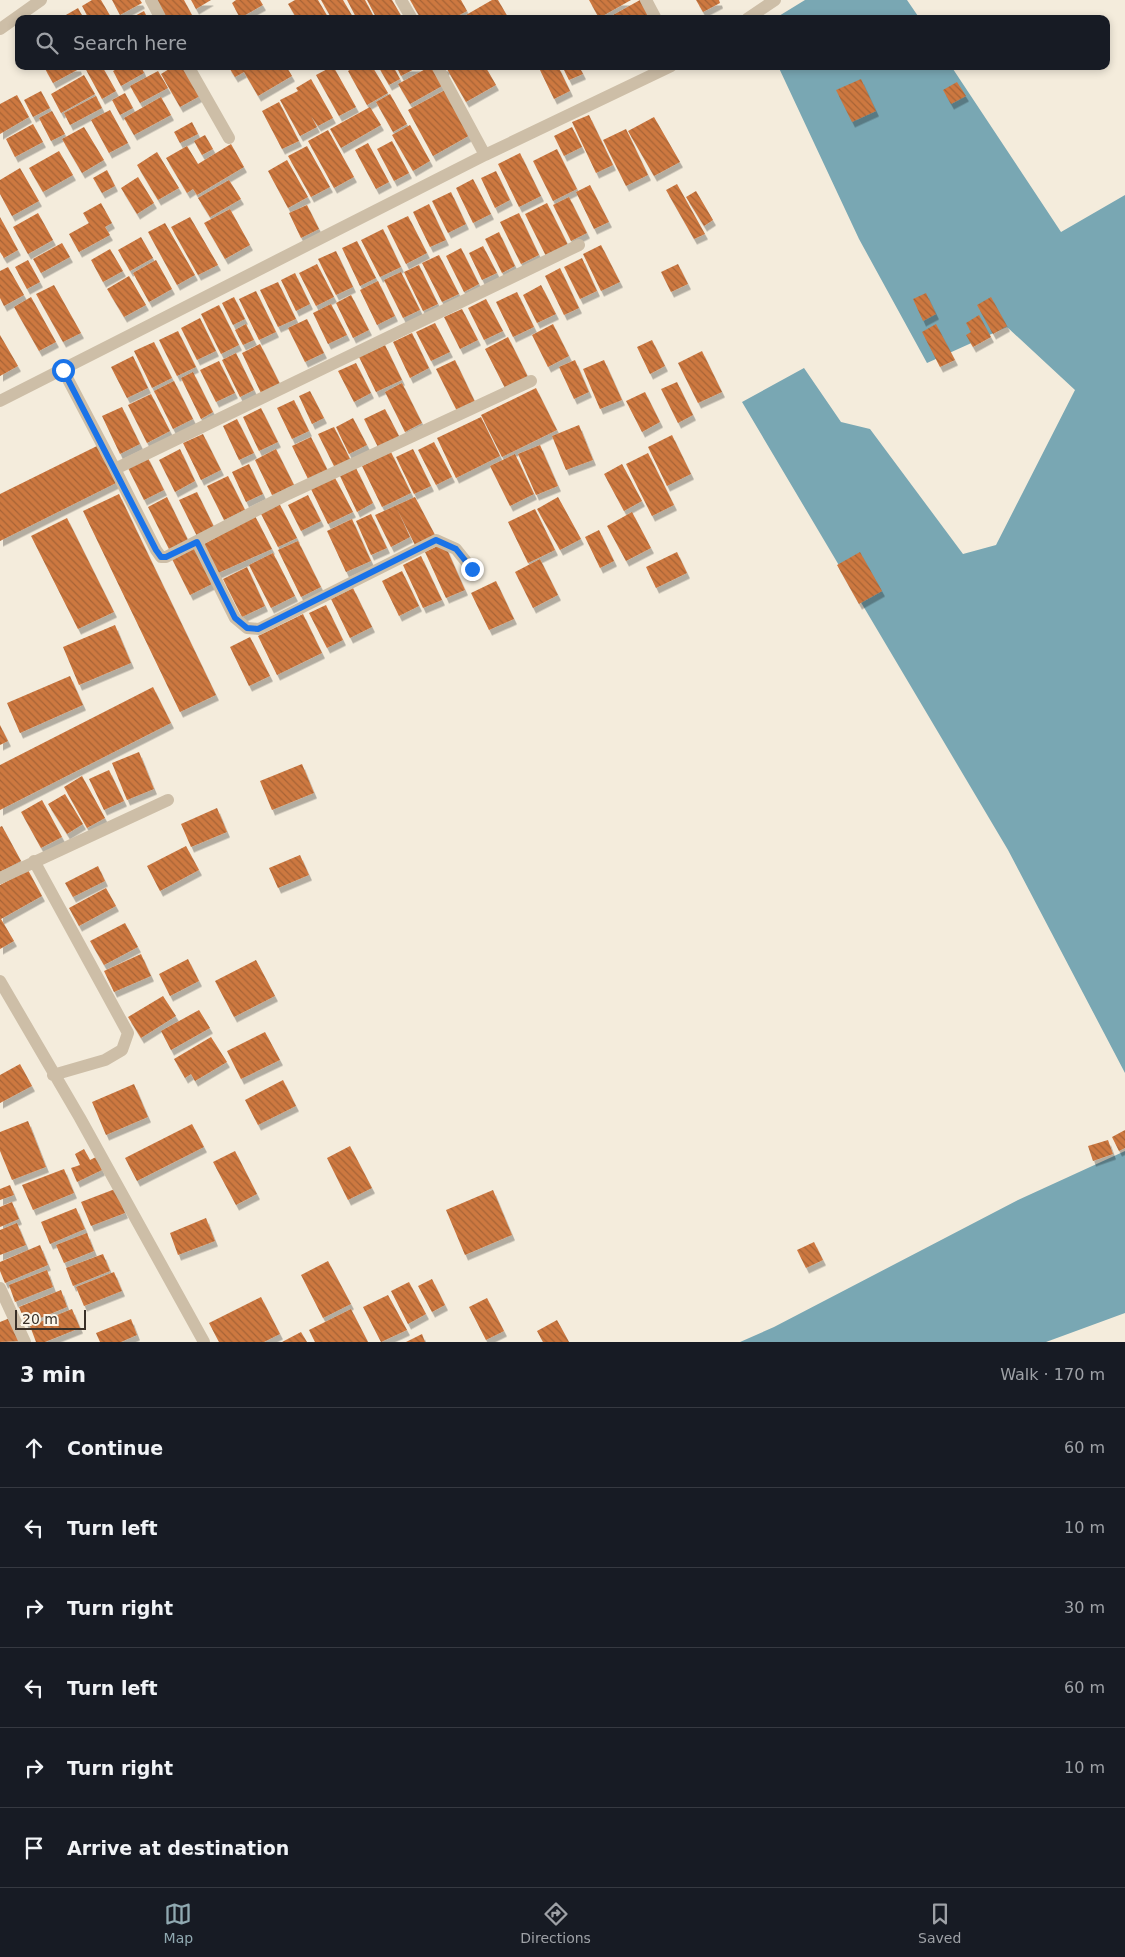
<!DOCTYPE html>
<meta charset="utf-8">
<style>
body{margin:0;font-family:"DejaVu Sans",sans-serif;background:#20242c;color:#f1f3f6}
.scale{position:absolute;left:15px;bottom:12px;width:71px;box-sizing:border-box;padding-left:5px;border:2px solid #393028;border-top:0;font-size:14px;line-height:18px;white-space:nowrap;color:#393028;-webkit-text-stroke:4px #fbf5e9;paint-order:stroke}
.stop{position:absolute;width:15px;height:15px;margin:-11px;border:4px solid #1a73e8;border-radius:50%;background:#fff}
.stop.end{background:#1a73e8;border-color:#fff;box-shadow:0 1px 5px #0008}
.list{margin:0;padding:0;list-style:none}
h2{display:flex;justify-content:space-between;align-items:center;height:65px;margin:0;padding:0 20px;font-size:21px}
h2 small{font-size:16px;font-weight:400;color:#9ea1a6}
.list li{display:grid;grid-template-columns:32px 1fr auto;gap:15px;align-items:center;box-sizing:border-box;height:80px;padding:0 20px;border-top:1px solid #363941}
.list b{display:block;font-size:19px;white-space:nowrap}
.list em{font-size:16px;font-style:normal;color:#9ea1a6}
.icon{flex:none;width:28px;height:28px;fill:none;stroke:currentColor;stroke-width:2;stroke-linecap:round;stroke-linejoin:round}
.map{position:relative;flex:none;width:1125px;height:1342px;overflow:hidden}
.search{position:absolute;background:#171b24;box-shadow:0 2px 8px #0003;left:15px;right:15px;top:15px;height:55px;display:flex;align-items:center;gap:12px;box-sizing:border-box;padding:0 18px;border-radius:10px;color:#9ea1a6;font-size:19px}
.sheet{height:545px;background:#171b24}
nav{display:flex;justify-content:space-around;align-items:center;box-sizing:border-box;height:70px;border-top:1px solid #363941;background:#171b24;font-size:14px;color:#9ea1a6}
nav a{display:grid;justify-items:center;gap:2px}
nav .on{color:#90a9b1}
.map>svg:first-child{display:block}
.water{fill:#79a7b3}
.building{fill:url(#building-back-hatch);filter:url(#shadow)}
.lines{fill:none;stroke-linecap:round;stroke-linejoin:round}
.minor{stroke:#cdbea7;stroke-width:12}
.route{stroke:#1a73e8;stroke-width:6}
</style>
<div class="map">
<svg width="1125" height="1342" viewBox="0 0 1125 1342">
<defs>
<pattern id="building-back-hatch" width="6" height="6" patternUnits="userSpaceOnUse" patternTransform="scale(1.25)"><rect width="6" height="6" fill="#cd7840"/><path d="M-1 5l2 2M0 0l6 6M5-1l2 2" fill="none" stroke="#a76336"/></pattern>
<filter id="shadow"><feDropShadow dx="3" dy="5.5" stdDeviation="0" flood-color="#0004"/></filter>
</defs>
<rect width="100%" height="100%" fill="#f4ecdc"/>
<path class="water" d="M805,0h102l13,19h-146z
M778,66h173l110,166 64,-37v878l-117,-223 -266,-448 62,-34 37,54 29,7 93,125 33,-9 79,-155 -68,-63 -80,36 -68,-124z
M1125,1151v162l-79,29h-306l34,-15 244,-127z"/>
<path class="building" d="M92,0h9l11,19h-23l-7,-13z
M112,0h28l2,3 -22,12z
M155,0h29l10,19h-28z
M191,0h20l-15,9z
M236,0h24l3,5 -23,13 -8,-15z
M295,0h23l11,19h-32l-9,-15z
M321,0h22l11,19h-22z
M347,0h18l10,19h-18z
M367,0h25l11,19h-26z
M410,0h51l6,11 -15,8h-31z
M492,0h6l11,19h-41l-2,-4z
M589,0h42l-32,18z
M640,0l12,19h-46z
M696,0h23l1,3 -17,9z
M78,8l6,11h-25z
M144,11l4,8h-19z
M46,66h32l1,3 -26,14 -9,-16z
M84,66h18l14,25 -14,8z
M122,66h19l3,7 -23,13 -8,-15z
M174,66h9l17,30 -20,11 -19,-33z
M228,66h58l6,10 -34,20 -14,-24 -9,5z
M333,66l23,41 -17,9 -23,-41z
M356,66h16l16,27 -21,12 -19,-34z
M378,66h15l7,13 -11,6z
M396,66h24l-19,10z
M431,66l11,20 -32,18 -12,-20z
M442,66h43l11,19 -30,17 -19,-33 -3,2z
M538,66h20l12,25 -16,8z
M562,66h17l4,8 -14,6z
M158,71l10,17 -28,15 -10,-17z
M84,75l11,19 -34,19 -10,-19z
M311,79l22,39 -15,8 -7,-10 6,11 -17,9 -20,-36 18,-9 -2,-3z
M861,79l15,32 -24,11 -16,-32z
M957,82l9,14 -15,8 -8,-14z
M447,89l25,45 -39,22 -25,-46z
M41,91l9,17 -17,9 -9,-17z
M125,93l8,15 -13,7 -8,-15z
M390,94l17,30 -14,8 -17,-30z
M17,95l12,22 -29,17v-30z
M96,96l6,12 -32,17 -6,-12z
M161,97l10,18 -37,20 -10,-17z
M279,102l20,39 -17,8 -20,-38z
M370,107l11,18 -40,23 -11,-19z
M110,110l18,33 -19,10 -18,-33z
M52,111l13,23 -14,7 -12,-23z
M589,115l24,50 -17,8 -24,-51z
M654,117l26,45 -26,14 -26,-45z
M192,122l6,12 -18,9 -6,-11z
M33,124l10,18 -28,15 -9,-18z
M410,125l20,36 -17,10 -21,-36z
M84,127l20,33 -22,13 -20,-34z
M572,127l10,20 -18,9 -10,-20z
M626,129l22,46 -22,11 -23,-46z
M328,130l26,47 -20,11 -26,-47z
M205,135l8,14 -11,6 -8,-14z
M392,141l17,32 -15,8 -17,-32z
M368,143l21,39 -13,7 -21,-39z
M231,144l13,23 -47,28 -4,-6 -6,4 -21,-35 21,-12 11,18z
M307,146l23,41 -19,10 -23,-41z
M557,149l20,40 -24,12 -20,-40z
M59,151l14,24 -30,17 -14,-24z
M157,152l22,36 -21,12 -21,-35z
M520,153l21,43 -22,11 -21,-43z
M287,160l21,37 -20,11 -20,-37z
M20,168l19,33 -27,15 -12,-22v-14z
M107,170l8,16 -13,7 -9,-15z
M496,171l14,29 -15,8 -14,-30z
M138,177l16,26 -17,11 -16,-26z
M473,179l18,35 -18,9 -17,-35z
M229,180l12,19 -31,18 -12,-19z
M677,184l28,50 -11,5 -28,-49z
M590,185l19,37 -15,7 -18,-37z
M696,191l17,29 -9,6 -18,-29z
M451,192l15,32 -18,9 -16,-32z
M569,197l18,36 -16,8 -18,-36z
M101,203l11,20 -7,4 5,8 -31,17 -10,-18 20,-11 -6,-10z
M547,203l21,42 -22,11 -21,-42z
M429,204l17,36 -16,7 -17,-35z
M307,205l12,24 -18,9 -12,-25z
M230,209l20,36 -25,14 -21,-36z
M38,213l15,27 -25,14 -15,-27z
M519,213l20,42 -18,9 -21,-42z
M408,216l19,37 -21,11 -19,-38z
M0,217l18,33 -14,8 -4,-6z
M190,217l28,48 -20,10 -27,-48z
M165,223l30,52 -18,10 -29,-53z
M383,229l18,38 -21,10 -19,-37z
M499,232l16,34 -13,7 -17,-34z
M141,237l12,21 -23,13 -12,-21z
M357,241l19,37 -16,8 -18,-38z
M62,243l8,14 -29,16 -8,-14z
M601,245l19,37 -19,9 -18,-37z
M483,246l14,27 -15,7 -13,-27z
M461,248l18,36 -15,8 -18,-36z
M110,249l13,22 -20,11 -12,-22z
M336,251l17,36 -17,8 -18,-36z
M439,255l20,39 -17,8 -20,-39z
M582,258l15,33 -17,8 -16,-32z
M28,260l12,22 -13,7 -12,-22z
M156,260l16,29 -23,13 -16,-29z
M317,264l17,33 -18,9 -17,-33z
M678,264l10,20 -17,8 -10,-20z
M419,265l19,39 -15,7 -19,-39z
M8,267l16,28 -20,11 -4,-8v-27z
M560,268l19,40 -15,7 -19,-39z
M401,272l19,38 -17,8 -19,-38z
M295,273l15,31 -14,7 -15,-31z
M129,276l17,29 -22,12 -17,-28z
M378,281l17,35 -18,9 -17,-35z
M278,282l18,37 -18,8 -18,-37z
M54,285l27,48 -18,9 -27,-48z
M541,285l15,29 -19,9 -14,-28z
M256,291l20,41 -17,8 -20,-41z
M517,292l17,35 -21,10 -17,-35z
M926,293l10,21 -13,7 -10,-22z
M351,295l18,35 -16,8 -17,-35z
M31,297l25,45 -17,9 -25,-44z
M234,297l11,22 -12,6 -11,-22z
M991,297l16,29 -14,8 -16,-29z
M486,299l17,32 -19,9 -16,-32z
M331,304l16,31 -19,9 -15,-31z
M219,305l20,40 -18,9 -20,-40z
M462,309l16,31 -18,9 -16,-32z
M979,315l12,22 -18,10 -7,-12 5,-3 -5,-9z
M200,318l16,33 -19,9 -16,-32z
M307,319l17,34 -19,9 -17,-34z
M435,323l15,29 -19,9 -15,-29z
M246,324l8,16 -11,5 -8,-15z
M553,324l16,32 -21,11 -16,-32z
M936,324l19,36 -15,7 -18,-35z
M178,331l18,36 -19,9 -18,-36z
M412,333l17,35 -19,10 -17,-36z
M0,335l18,31 -18,10z
M508,337l20,40 -23,11 -20,-39z
M652,340l13,26 -15,8 -13,-27z
M154,342l18,36 -20,10 -18,-37z
M260,344l20,40 -19,9 -19,-40z
M385,345l17,35 -26,12 -17,-35z
M702,351l20,41 -24,11 -20,-40z
M236,353l18,37 -14,7 -18,-37z
M133,356l15,32 -21,10 -16,-31z
M455,360l20,42 -18,9 -21,-42z
M575,360l14,32 -15,7 -15,-32z
M604,360l18,40 -22,9 -17,-40z
M219,361l16,32 -19,9 -16,-32z
M356,363l15,30 -17,9 -16,-31z
M193,372l20,40 -12,7 -20,-41z
M174,381l19,38 -20,10 -19,-38z
M677,382l16,33 -15,8 -17,-34z
M402,383l20,40 -17,9 -20,-40z
M536,388l21,42 -55,27 -21,-42z
M310,391l14,27 -12,6 -13,-28z
M645,392l15,30 -18,10 -16,-31z
M151,394l19,37 -23,12 -19,-38z
M294,400l15,31 -17,8 -15,-31z
M122,407l18,37 -20,10 -18,-38z
M261,408l17,34 -19,9 -16,-34z
M385,409l15,29 -21,11 -15,-30z
M481,417l19,39 -44,22 -19,-40z
M353,418l14,27 -18,9 -13,-27z
M237,419l17,34 -15,7 -16,-34z
M579,425l14,35 -27,10 -14,-34z
M334,427l17,34 -16,7 -17,-34z
M203,434l18,36 -20,10 -18,-37z
M672,435l19,39 -24,12 -19,-39z
M311,437l17,34 -19,10 -17,-35z
M434,442l18,35 -16,8 -18,-35z
M540,445l18,41 -22,9 -18,-41z
M97,446l19,37 -116,58v-47z
M180,449l15,32 -20,11 -16,-32z
M276,449l18,36 -22,10 -17,-35z
M413,449l18,37 -17,8 -18,-37z
M391,452l20,41 -29,14 -20,-41z
M648,453l26,52 -22,11 -26,-52z
M515,454l19,40 -24,12 -20,-40z
M147,456l17,34 -20,10 -17,-34z
M249,464l14,30 -17,8 -14,-30z
M622,464l20,37 -18,10 -20,-37z
M356,468l17,35 -16,9 -17,-36z
M228,476l17,34 -21,10 -17,-34z
M334,476l19,36 -25,12 -18,-37z
M197,492l18,37 -17,9 -19,-38z
M119,494l97,201 -36,17 -97,-201z
M308,495l13,26 -20,10 -13,-26z
M167,497l21,43 -19,9 -21,-42z
M415,497l20,38 -20,10 -18,-36 13,28 -19,10 -16,-32z
M558,497l23,42 -21,11 -23,-41z
M279,503l18,35 -19,9 -18,-35z
M535,509l20,41 -27,13 -20,-41z
M632,512l19,36 -25,13 -19,-35z
M371,514l16,34 -16,7 -15,-34z
M255,516l17,33 -54,24 -14,-29z
M67,518l47,94 -36,17 -47,-93z
M352,519l19,42 -25,11 -19,-41z
M599,530l15,31 -14,7 -15,-31z
M298,541l23,46 -20,10 -23,-47z
M444,543l21,47 -19,8 -21,-46z
M196,547l18,36 -24,12 -18,-36z
M677,552l10,21 -31,15 -10,-21z
M860,552l22,39 -23,13 -22,-39z
M273,553l22,43 -24,12 -22,-43z
M421,556l21,44 -19,8 -20,-43z
M540,559l18,36 -25,13 -18,-36z
M247,567l18,39 -23,11 -19,-38z
M402,571l17,35 -20,10 -17,-35z
M496,581l18,38 -25,11 -18,-37z
M353,588l19,39 -22,11 -19,-39z
M326,605l17,35 -16,8 -18,-35z
M303,614l19,39 -45,22 -19,-39z
M115,625l16,38 -52,22 -16,-38z
M250,637l20,39 -21,10 -19,-39z
M70,676l13,29 -63,28 -13,-30z
M153,687l18,36 -171,87v-45z
M0,725l8,16 -8,4z
M139,752l15,37 -27,11 -15,-37z
M302,764l12,29 -42,17 -12,-29z
M109,770l15,31 -20,9 -15,-31z
M82,776l23,42 -18,10 -23,-41z
M65,794l18,30 -16,10 -19,-30z
M42,800l20,37 -21,11 -20,-36z
M217,808l10,24 -36,15 -10,-23z
M2,826l19,35 -21,11v-45z
M186,846l13,24 -39,21 -13,-25z
M300,855l9,20 -31,13 -9,-20z
M98,866l7,15 -32,16 -8,-14z
M28,870l14,26 -41,23 13,22 -14,8v-64z
M106,888l10,18 -37,20 -10,-18z
M125,923l13,24 -34,18 -14,-24z
M141,954l10,22 -37,16 -10,-21z
M188,959l11,22 -29,15 -11,-22z
M256,960l19,36 -41,21 -19,-36z
M163,996l13,20 -35,22 -13,-21z
M199,1010l11,18 -39,22 -10,-19z
M265,1032l15,28 -39,19 -14,-28z
M211,1037l16,25 -32,19 -4,-7 -6,4 -11,-19z
M20,1064l12,22 -32,17v-28z
M283,1080l13,26 -38,19 -13,-25z
M134,1084l14,33 -42,18 -14,-33z
M28,1121l18,46 -34,13 -12,-29v-19z
M192,1124l12,23 -67,34 -12,-23z
M1125,1130v18l-6,3 -7,-14z
M1108,1140l5,14 -20,7 -5,-15z
M350,1146l22,42 -24,12 -21,-42z
M84,1149l6,11 6,-3 6,13 -25,12 -6,-14 9,-3 -5,-11z
M235,1151l22,43 -21,11 -23,-43z
M64,1169l10,24 -41,17 -11,-25z
M10,1185l4,10 -14,5v-11z
M115,1189l10,24 -34,13 -10,-24z
M493,1190l19,45 -47,20 -19,-45z
M12,1202l7,17 -19,8v-20z
M76,1208l9,21 -35,15 -9,-22z
M206,1218l9,23 -37,14 -8,-22z
M17,1223l9,22 -26,10v-25z
M87,1233l7,18 -30,12 -8,-18z
M814,1242l9,18 -17,8 -9,-18z
M40,1245l8,20 -43,18 -5,-12v-9z
M103,1254l7,17 -37,15 -7,-18z
M328,1261l23,43 -28,14 -22,-43z
M47,1270l6,17 -38,15 -6,-17z
M114,1272l8,19 -38,15 -8,-19z
M432,1279l13,26 -13,7 -14,-26z
M409,1282l17,32 -18,10 -17,-33z
M61,1290l6,17 -41,17 -7,-17z
M388,1295l19,35 -26,12 -18,-35z
M261,1297l19,37 -16,8h-45l-10,-19z
M487,1298l17,33 -18,9 -17,-33z
M72,1309l8,19 -35,14h-9l-6,-16z
M351,1309l17,33h-53l-6,-12z
M10,1318l9,23 -19,1v-20z
M131,1319l6,16 -16,7h-21l-4,-9z
M557,1320l12,22h-26l-6,-11z
M301,1332l6,10h-25z
M422,1334l3,8h-19z"/>
<g class="lines">
<path class="minor" d="M151,0l10,19
M401,0l11,19
M646,0l10,19
M747,19l28,-19
M0,29l41,-29
M188,66l41,72
M437,66l48,89
M63,370l52,99 464,-224
M0,401l485,-246 186,-89
M115,469l41,81 5,7h5l122,-63 243,-113
M197,542l38,76 12,10 12,1 177,-89 20,9 16,20
M34,861l94,172 -6,17 -17,10 -52,15
M0,878l168,-78
M0,981l80,137 124,224
M0,1288l25,54"/>
</g>
<g class="lines">
<path class="route" d="M63,370l93,180 5,7h5l31,-15 38,76 12,10 11,1 178,-89 20,9 16,20"/>
</g>
</svg>
<div class="scale">20 m</div>
<div class="stop" style="left:63px;top:370px"></div>
<div class="stop end" style="left:472px;top:569px"></div>
<div class="search"><svg class="icon" aria-label="search" viewBox="0 0 24 24"><circle cx="10" cy="10" r="6"/><path d="M15 15l6 6"/></svg>Search here</div>
</div>
<section class="sheet">
<h2>3 min<small>Walk · 170 m</small></h2>
<ul class="list">
<li><svg class="icon" aria-label="ahead" viewBox="0 0 24 24"><path d="M12 20V5M6 11l6-6 6 6"/></svg><div><b>Continue</b></div><em>60 m</em></li>
<li><svg class="icon" aria-label="left" viewBox="0 0 24 24"><path d="M17 20v-9H6M10 6l-5 5 5 5"/></svg><div><b>Turn left</b></div><em>10 m</em></li>
<li><svg class="icon" aria-label="right" viewBox="0 0 24 24"><path d="M7 20v-9h11M14 6l5 5-5 5"/></svg><div><b>Turn right</b></div><em>30 m</em></li>
<li><svg class="icon" aria-label="left" viewBox="0 0 24 24"><path d="M17 20v-9H6M10 6l-5 5 5 5"/></svg><div><b>Turn left</b></div><em>60 m</em></li>
<li><svg class="icon" aria-label="right" viewBox="0 0 24 24"><path d="M7 20v-9h11M14 6l5 5-5 5"/></svg><div><b>Turn right</b></div><em>10 m</em></li>
<li><svg class="icon" aria-label="arrive" viewBox="0 0 24 24"><path d="M6 21V4h12l-3 4 3 4H6"/></svg><div><b>Arrive at destination</b></div></li>
</ul>
</section>
<nav>
<a class="on"><svg class="icon" aria-label="map" viewBox="0 0 24 24"><path d="M3 6l6-2 6 2 6-2v14l-6 2-6-2-6 2zM9 4v14M15 6v14"/></svg>Map</a>
<a><svg class="icon" aria-label="directions" viewBox="0 0 24 24"><path d="M12 3l9 9-9 9-9-9zM9 14v-3h6M13 9l2 2-2 2"/></svg>Directions</a>
<a><svg class="icon" aria-label="saved" viewBox="0 0 24 24"><path d="M7 4h10v16l-5-4-5 4z"/></svg>Saved</a>
</nav>
